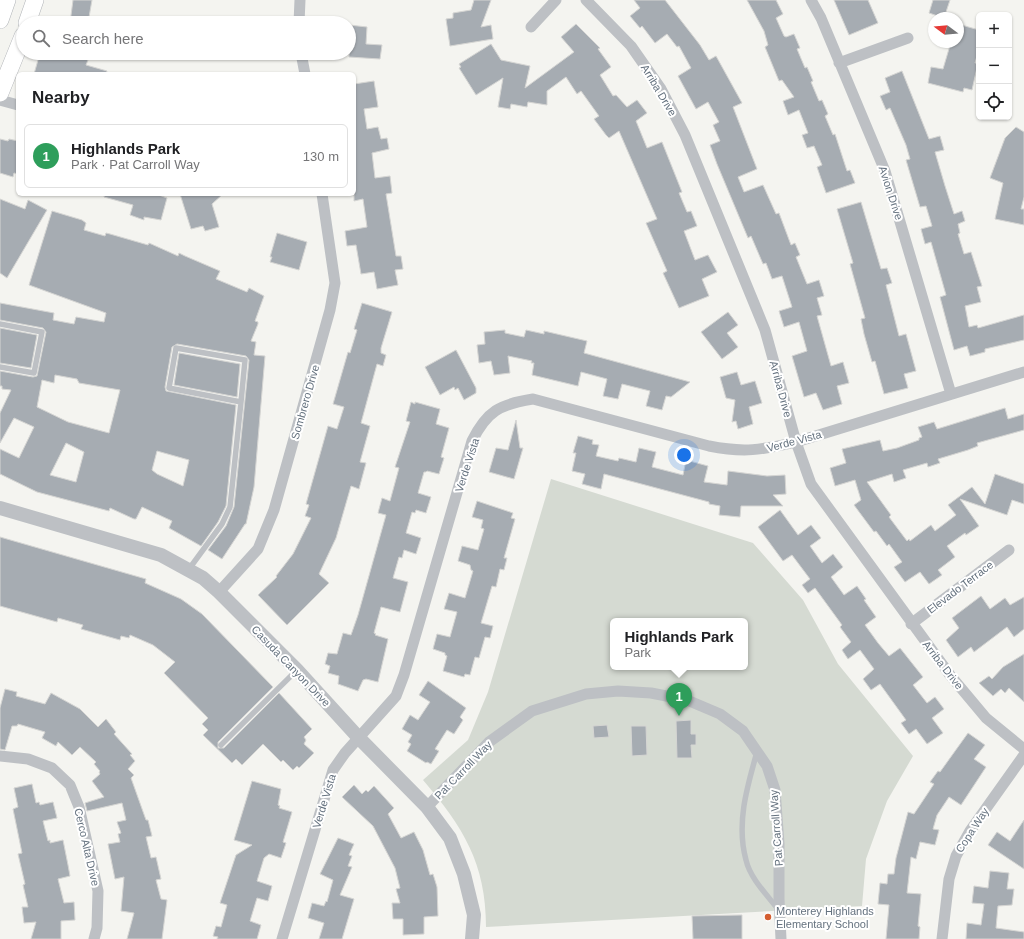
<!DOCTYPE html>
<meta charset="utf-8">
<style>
body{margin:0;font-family:Arial,sans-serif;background:#f2f2f2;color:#202124}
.controls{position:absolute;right:12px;top:12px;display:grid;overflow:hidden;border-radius:6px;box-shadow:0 1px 3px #0004}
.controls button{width:36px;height:36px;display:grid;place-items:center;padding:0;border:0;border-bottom:1px solid #e0e0e0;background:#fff;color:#202124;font:20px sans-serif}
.compass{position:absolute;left:928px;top:12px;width:36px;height:36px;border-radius:50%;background:#fff;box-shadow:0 1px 3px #0004;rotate:286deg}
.you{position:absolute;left:684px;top:455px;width:14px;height:14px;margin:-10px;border:3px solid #fff;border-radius:50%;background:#1a73e8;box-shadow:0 0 0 6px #1a73e833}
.badge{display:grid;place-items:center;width:26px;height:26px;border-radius:50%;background:#2563eb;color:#fff;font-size:13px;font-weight:700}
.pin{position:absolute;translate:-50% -33px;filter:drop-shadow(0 1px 2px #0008)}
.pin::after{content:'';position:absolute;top:21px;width:14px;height:12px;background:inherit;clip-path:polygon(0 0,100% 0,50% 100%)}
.popup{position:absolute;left:610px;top:618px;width:138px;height:52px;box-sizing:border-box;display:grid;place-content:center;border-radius:6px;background:#fff;filter:drop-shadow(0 1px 3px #0005);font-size:13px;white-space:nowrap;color:#757577}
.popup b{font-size:15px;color:#202124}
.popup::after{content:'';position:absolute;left:50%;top:100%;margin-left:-8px;border:8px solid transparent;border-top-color:#fff}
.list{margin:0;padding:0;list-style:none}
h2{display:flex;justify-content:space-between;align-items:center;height:52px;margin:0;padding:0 16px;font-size:17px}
h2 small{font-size:13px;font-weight:400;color:#757577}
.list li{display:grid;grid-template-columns:26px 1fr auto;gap:12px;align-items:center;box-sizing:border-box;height:64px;margin:0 8px 8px;padding:0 8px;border:1px solid #e0e0e0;border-radius:6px}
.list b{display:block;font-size:15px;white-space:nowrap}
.list p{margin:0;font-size:13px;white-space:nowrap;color:#757577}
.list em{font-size:13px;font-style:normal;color:#757577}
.icon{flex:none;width:22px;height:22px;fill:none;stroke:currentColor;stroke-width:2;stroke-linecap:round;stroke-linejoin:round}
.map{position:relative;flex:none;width:1024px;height:939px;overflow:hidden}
.search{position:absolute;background:#fff;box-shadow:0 1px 3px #0004;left:16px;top:16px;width:340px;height:44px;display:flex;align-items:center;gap:10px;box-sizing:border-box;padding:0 14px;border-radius:22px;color:#757577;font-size:15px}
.panel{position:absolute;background:#fff;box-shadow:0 1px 3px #0004;left:16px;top:72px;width:340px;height:124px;border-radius:6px}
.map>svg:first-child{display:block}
.green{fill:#d5dad2;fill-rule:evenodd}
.building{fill:#a6acb2;stroke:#d5d5d3;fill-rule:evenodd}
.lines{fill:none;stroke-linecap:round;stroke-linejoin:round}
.primary-casing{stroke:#b1b4b8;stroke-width:18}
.service{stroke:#bdc0c4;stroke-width:5.5}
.minor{stroke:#bdc0c4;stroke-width:11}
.tertiary{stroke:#bdc0c4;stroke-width:14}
.primary{stroke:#fff;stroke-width:17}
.poi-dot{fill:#d45e30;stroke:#fff;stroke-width:1.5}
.labels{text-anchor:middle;stroke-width:4;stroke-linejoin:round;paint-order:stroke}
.street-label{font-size:11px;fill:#65727f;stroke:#fff}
.poi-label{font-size:11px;fill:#65727f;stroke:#fff;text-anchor:start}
</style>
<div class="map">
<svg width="1024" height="939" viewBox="0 0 1024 939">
<rect width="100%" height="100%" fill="#f4f4f0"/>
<path class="green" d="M551,479l202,64 50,57 35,64 75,92 -26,45 -21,58 -4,47 -376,21c0,-64 -23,-100 -63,-147l45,-40 20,-48zM613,621h132v46h-132z"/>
<path class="building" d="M73,0h19l-4,23h-18z
M474,0h17l-10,27 10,-2 2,14 -43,7 -4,-27 7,-1v-5l18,-3z
M634,0h31l35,45 9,15 7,-4 26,47 -9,4 24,62 -19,8 6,15 19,-7 13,29 3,-1 12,32 4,-2 5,12 -4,2 11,27 12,-4 5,16 -7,2 5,17 -5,1 14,50 12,-4 6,21 -12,3 5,18 -19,6 -7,-17 -12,4 -12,-41 15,-5 -8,-29 -15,5 -5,-16 13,-4 -10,-31 -10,3 -6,-16 -3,1 -12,-28 -3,2 -31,-74 -7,-19 10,-4 -7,-16 6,-3 -11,-20 -12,7 -18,-33 13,-8 -12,-22 -2,1 -10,-13 -12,9 -13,-17 -2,2 -10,-12 10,-8z
M747,0h29l7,14 -7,4 8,18 2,1 8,-3 6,14 -3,1 8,19 2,-1 6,14 -2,1 8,19 3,-1 6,14 -3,2 8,19 2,-1 12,37 3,-1 5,13 -29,10 -9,-26 5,-2 -8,-19 -7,2 -5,-13 6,-2 -9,-23 -11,5 -5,-14 11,-4 -12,-17 -3,1 -14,-34 3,-2 -4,-14z
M834,0h34l10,23 -29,12z
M933,0h17l-6,18 -15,-5z
M576,24l24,24 -2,1 13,18 -11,8 13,21 3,-1 11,12 10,-7 10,13 -11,8 11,27 15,-6 20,50 -3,1 8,19 4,-1 6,15 -13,5 11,29 13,-5 9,17 -15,7 7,17 -30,12 -16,-35 4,-2 -21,-48 11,-4 -38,-88 -10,7 -3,-3 -12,-16 5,-3 -18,-25 -4,3 -11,-17 -19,14v14l-19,-3 -1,5 -16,-3 -1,5 -12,-2 5,-29 -27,17 -17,-27 2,-1 -2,-3 32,-20 10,16 29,6 -5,22 49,-36 -13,-15z
M958,24l21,6v19l-4,14h3l-6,27 -8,-2 -1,4 -35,-9 3,-16 12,2 8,-27h7z
M349,25l18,2 -1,17 16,1 -2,14 -31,-2z
M40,53h23l25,7 -2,5 21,6 -1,3h-72z
M902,71l27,68 11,-3 4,14 -9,2 10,34 9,28 8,-3 3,10 -7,3 2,9 -2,1 6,20 7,-2 11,34 -5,1 4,15 -16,4 4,21 8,-2 1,3 46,-13v25l-39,9v3l-15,4 -3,-10 -13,4 -14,-53 6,-2 -15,-53 -6,2 -4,-15 11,-3 -6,-20 -6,1 -14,-47 4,-1 -4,-14 -16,-37 -4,2 -6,-14 10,-4 -5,-14z
M374,81l4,26 -14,2 3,20 11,-2 3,12 6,-1 2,11 -17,4 3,25 15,-2 2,17 -6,1 10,62h5l2,13 -8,1 3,15 -21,4 -3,-17 -13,2 -5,-29 -9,1 -2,-15 22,-4 -4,-28 -9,2v-117z
M1016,127l8,5v65l-3,12h3v16l-29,-6 8,-36 -13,-5 15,-40z
M0,139l8,2 1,-2 9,2v33l-4,-1 -1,4 -13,-4z
M105,194h51l11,4 -6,22 -17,-3v3l-14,-5 3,-10 -29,-8z
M180,194h43l-11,10 7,23 -14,4 -2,-5 -12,3z
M0,199l25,10 3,-9 19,10 -40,68 -7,-5z
M861,202l20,67 6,-1 5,15 -6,2 13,51 7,-2 10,37 -12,3 4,14 -24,6 -9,-33 -3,1 -8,-28 -3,-15 4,-1 -15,-54 3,-1 -16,-54z
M52,211l30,9 4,3 -2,7 21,6 1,-3 4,1 38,11 1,-2 29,13 1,-3 6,3 35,15 -4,8 31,13 2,-4 15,8 -9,25 3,1v2l-7,17 5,1 -2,13 11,1 -11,131 -8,37h-1l-23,35 -14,-9 18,-24 8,-19 15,-147 -3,-4 -69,-12 -5,3 -7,40 1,4 70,14 -10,101 -8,16 -17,24 -32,-18 3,-7 -30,-14 -6,12h-2l-24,-11 -1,3 -72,-19 -37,-18v-25l19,9 15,-31 -20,-9 -14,25v-30l11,-23 -9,-1v-3h-2v-15l33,6 4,-1 9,-44 -3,-4 -43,-8v-17l54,10 -1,7 21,4 2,-7 28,5 2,-9 -77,-28zM55,375l22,4 2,4 41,7 -11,43 -41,-11 -31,-15 5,-27 12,3zM66,443l18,9 -8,30 -26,-7zM157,451l32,9 -6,26 -26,-12 -5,-4z
M277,233l30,9 -8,28 -29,-8 2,-5h-2z
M362,303l30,9 -11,36v5l5,2 -3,11 -6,-2 -16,59 9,3 -10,36 6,1 -7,26 -8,-3 -15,52 -17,36 10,9 -42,42 -29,-30 19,-18 -1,-1 17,-22 18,-36 -6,-2 4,-11 -3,-1 22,-78 9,3 7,-22 -11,-3 15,-52 2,1 7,-23 -3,-1z
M728,312l10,13 -11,8 11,14 -16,12 -21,-27z
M0,328l37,7 -6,33 -31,-5z
M505,330v3l19,4 2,-7 18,4v-3l43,10 -3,12 106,29 -19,15 -5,-1 -4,14 -16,-4 4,-15 -28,-7 -4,15 -15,-3 4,-17 -26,-7 -3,14 -46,-11 2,-12h-3l1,-2 -24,-5 2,17 -16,2 -3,-14 -12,2 -2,-18 8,-1 -1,-12z
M456,350l20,38v5l-12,7 -6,-12 -3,2 -1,-3 -14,8 -15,-28z
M179,353l61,11 -3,33 -63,-12z
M737,372l4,13 14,-4 7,22 -13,4 4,17 -15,5 -2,-8 -4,1 3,-22 -9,-2 -6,-21z
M411,402l4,2v-2l25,7 -4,15 13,4 -8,29 3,1 -5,16 -12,-3 -1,1h-2l-6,21 13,4 -5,16 -10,-3 -1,3 -3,-1 -6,21 15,5 -5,16 -12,-4 -2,8 -3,-1 -6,21 15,4 -8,30 -19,-5 -7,26 2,1 -1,1 13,4 -10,43 -12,-3 -3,1 -5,11 -20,-7 1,-8 -11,-3 2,-7 -5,-2 3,-11 9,1 6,-21 8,2 7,-20 28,-100 -8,-2 4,-15 8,3 9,-33 -4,-1 15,-45 -4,-1z
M1005,408l3,11 16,-5v16l-47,13 1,3 -10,4 -30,9 2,4 -12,4 -1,-4 -24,7 3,8 -12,4 -2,-8 -25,8 24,33 -2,2 18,24 2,-2 1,2 21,-16 4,6 21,-16 -8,-10 24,-18 13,17 10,-30 29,10v20l-12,-4 -5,15 -47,-16 19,27 -13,9 -1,-2 -18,13 8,11 -17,13 4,5 -13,9 -9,-12 -15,10 -11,-15 8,-5 -13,-18 -2,2 -11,-15 -2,1 -20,-27 7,-5 -6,-20 -20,6 -5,-18 16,-5 -4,-14 38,-9 3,11 14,-3 22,-8v-2l3,-1 -4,-10 16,-5 3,7z
M516,420l4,28h3l-9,31 -25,-7 7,-24 12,2z
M578,436l15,4 -1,4 7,1 -3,11 22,5 1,-3 17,4 3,-14 17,4 -4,15 31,8 3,-15 22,6 -4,16 23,3 1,-14 39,5 18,-1 1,19 -13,1 10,11h-42l-1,11 -21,-2 1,-9 -11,-2v-2l-105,-28 -3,15 -19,-5 3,-10 -13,-3 4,-18h-3z
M477,501l36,12 -2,5 4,1 -11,39h3l-3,12 -4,-1 -4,18 -4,-1 -11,37 12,3 -3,12 -5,-1 -6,21 -4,-1 -5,18 -5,-1 -1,3 -21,-6 4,-15 -2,-1v-2l-12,-4 4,-15 13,3 7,-25 -13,-3 5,-16 16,5 8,-27 -2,-1 -1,-5 -12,-4 4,-15 16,4 6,-21 -3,-1 2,-8 -11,-3z
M780,510l18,25 13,-10 10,13 -11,8 12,17 11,-9 10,13 -12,10 13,18 13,-9 9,13 -2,1 12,17 -11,8 13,18 11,13 11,-8 23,29 -10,8 14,18 8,-6 9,12 -12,9 11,15 -16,11 -11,-15 -7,5 -8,-11 5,-3 -26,-36 -9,6 -8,-11 11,-10 -14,-19 -12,9 -6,-9 9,-8 -11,-15 2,-2 -27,-37 -7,5 -6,-8 8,-6 -18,-24 -9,6 -25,-34z
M0,537l146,42 -1,4 36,16 21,15 71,73 -55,55v6h6l55,-55 33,36 -8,8 2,3 -2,4 10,9 -15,15 -2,-2 -4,4 -10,-10 -2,2 -18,-18 -21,21 -6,-6 -4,4 -29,-28 5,-5 -6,-6 6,-6 -44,-45 11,-11 -22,-17 -23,-10 -1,3 -8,-2 -1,4 -39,-11 2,-4 -25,-7 -1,4 -57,-16z
M981,596l9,13 15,-11 5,7 14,-8v32l-10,8 -7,-10 -33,25 -3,-5 -13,10 -12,-17 13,-12 -7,-10z
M1024,654v48l-15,-14 -4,5 -4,-4 -8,7 -14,-13 10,-7 3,3 11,-12z
M428,681l38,27 -6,9 3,3 -9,14 -7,-4 -12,19 4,2 -8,13 -4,-2 -1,1 -19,-12 4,-7 -3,-2 4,-7 -10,-6 8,-14 8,5 12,-18 -11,-7z
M5,689l12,3 -1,4 29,8 6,-11 29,16 18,18 8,-8 10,13 -2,2 18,20 -2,1 5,6 -7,8 6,6 -3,3 15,42h2l4,16 -6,1 5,21 5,-1 5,22 -5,1 5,19 6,1 -5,39h-35l7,-26 -13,-2 3,-34 -9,2 -7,-35 12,-2 -2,-8 3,-1 -4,-11 9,-2 -4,-17 -35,8 -2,-8 19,-6 -12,-16 8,-7 -1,-2 1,-1 -6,-7 2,-2 -16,-15 -8,8 -14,-13 -2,4 -14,-8 3,-6 -27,-8 -1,2h-5l-7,24 -5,-1v-41z
M691,720v14h5v11h-5l1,13h-15l-1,-37z
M607,725l2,12 -15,1 -1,-12z
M631,726h15l1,29 -15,1z
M968,733l17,12 -11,14 12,8 -25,38 -12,-8 -12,18 -4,14 6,1 -4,15 -15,-3 -4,17 -5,-2 -4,36 14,1 -3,32 2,1 -1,12h-33l3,-34 -11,-1 2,-21 7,1 1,-10h6l2,-16 12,-46 6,2 20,-30 -4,-2 8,-11 2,1z
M252,781l29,8 -3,16 2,1 -1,2 13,4 -9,30 3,1 -5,15 -12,-4 -5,4 -7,23 15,5 -4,15 -11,-3 -7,23 11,4 -4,14h-40l1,-2 -5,-1 3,-10 5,1 6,-22 -7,-2 16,-48 16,-10 -18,-5z
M32,784l4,19 3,-1 1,3 13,-3 4,16 -14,3 5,20 2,-1v3l13,-3 5,25 2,11 -12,3 6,24 10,-1 1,18 -14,1v18h-30l5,-17 -12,1 -2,-16h6l-5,-22 2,-1 -7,-30 4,-1 -9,-44 5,-2 -4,-19z
M354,785l8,9 4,-4 2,2 6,-6 20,22 -6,6 13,24 13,-6 9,18 7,25 3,-1 4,13 1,29 -14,1v17l-21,1v-16h-10l-1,-16h8l-4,-14 4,-1 -5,-20 -22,-42 -31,-29z
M1024,820v49l-36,-24 9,-13 13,9z
M338,838l16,6 -5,11 3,1 -4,10 4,1 -12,28 14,4 -12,40h-23l5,-16 -16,-5 4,-15 12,3 2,-5 1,1 6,-22 -13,-6z
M990,871l19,2 -2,16h7l-2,16 -14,1 -2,22 28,4v7h-58l1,-16 14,2 3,-21 -12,-1 2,-17 14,2z
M742,915v24h-49l-1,-23z"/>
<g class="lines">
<g class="primary-casing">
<path id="primary" d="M0,20l7,-20
M27,23l8,-23
M0,93l23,-57"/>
</g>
<path class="service" d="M0,324l42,8 -8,41 -34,-6
M189,569l33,-45 8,-17 11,-105 -72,-14 7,-40 69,12 -4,42
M221,745l76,-75
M757,752c-10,35 -21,72 -11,108 4,18 21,35 32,49"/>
<path class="minor" d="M586,0l45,46 30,43 24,46 80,195 31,112 15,42 139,191 36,43 38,31
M811,0l10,18 64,153 66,223
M299,23l1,-23
M531,27l25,-27
M301,53l4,21
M839,63l69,-25
M0,100l18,5
M219,592l39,-43 16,-39 56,-200 5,-27 -13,-89
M911,624l98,-74
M0,756l28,3 24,9 18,17 9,22 19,84 -1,37 -3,11
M427,807l62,-65 43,-31 54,-17 32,-3 33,2 36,7 33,14 23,17 24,35 8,24 4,54v55l2,40
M282,939l51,-169 12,-17 51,-57 8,-21 68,-234c15,-30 28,-37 61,-42l176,47c35,7 52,4 87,-4l228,-70
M942,939l7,-60 7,-23 14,-25 54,-76"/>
<path class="tertiary" d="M0,508l161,47 42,23 16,14 78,78 61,67 69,70 23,31 14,36 10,41 -2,24"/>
<use href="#primary" class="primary"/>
</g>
<circle class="poi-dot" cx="768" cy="917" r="4"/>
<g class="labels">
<g class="street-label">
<text transform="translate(659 90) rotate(59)" y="4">Arriba Drive</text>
<text transform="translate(891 193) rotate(72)" y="4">Avion Drive</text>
<text transform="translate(781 389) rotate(75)" y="4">Arriba Drive</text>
<text transform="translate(305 402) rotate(-74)" y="4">Sombrero Drive</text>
<text transform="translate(794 441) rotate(-15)" y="4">Verde Vista</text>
<text transform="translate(467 465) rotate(-72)" y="4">Verde Vista</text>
<text transform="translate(960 587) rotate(-37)" y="4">Elevado Terrace</text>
<text transform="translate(943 665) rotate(52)" y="4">Arriba Drive</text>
<text transform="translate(291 666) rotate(46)" y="4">Casuda Canyon Drive</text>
<text transform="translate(463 770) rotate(-46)" y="4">Pat Carroll Way</text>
<text transform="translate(324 801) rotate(-73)" y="4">Verde Vista</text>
<text transform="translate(776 828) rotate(-94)" y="4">Pat Carroll Way</text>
<text transform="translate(972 830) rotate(-57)" y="4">Copa Way</text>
<text transform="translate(87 847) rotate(77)" y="4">Cerco Alta Drive</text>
</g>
<g class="poi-label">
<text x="776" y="915">Monterey Highlands<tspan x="776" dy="13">Elementary School</tspan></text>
</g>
</g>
</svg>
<div class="controls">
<button>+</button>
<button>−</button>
<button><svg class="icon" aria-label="locate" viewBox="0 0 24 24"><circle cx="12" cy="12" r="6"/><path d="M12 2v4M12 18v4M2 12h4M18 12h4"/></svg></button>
</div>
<svg class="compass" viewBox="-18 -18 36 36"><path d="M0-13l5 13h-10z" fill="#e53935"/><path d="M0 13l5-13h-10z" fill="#757577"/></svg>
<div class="you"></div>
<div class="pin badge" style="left:679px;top:716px;background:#2e9e5b">1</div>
<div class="popup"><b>Highlands Park</b>Park</div>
<div class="search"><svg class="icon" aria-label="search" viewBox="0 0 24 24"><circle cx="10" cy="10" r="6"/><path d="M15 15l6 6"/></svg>Search here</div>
<section class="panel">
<h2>Nearby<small></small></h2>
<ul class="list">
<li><span class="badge" style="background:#2e9e5b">1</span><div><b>Highlands Park</b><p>Park · Pat Carroll Way</p></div><em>130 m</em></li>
</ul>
</section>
</div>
